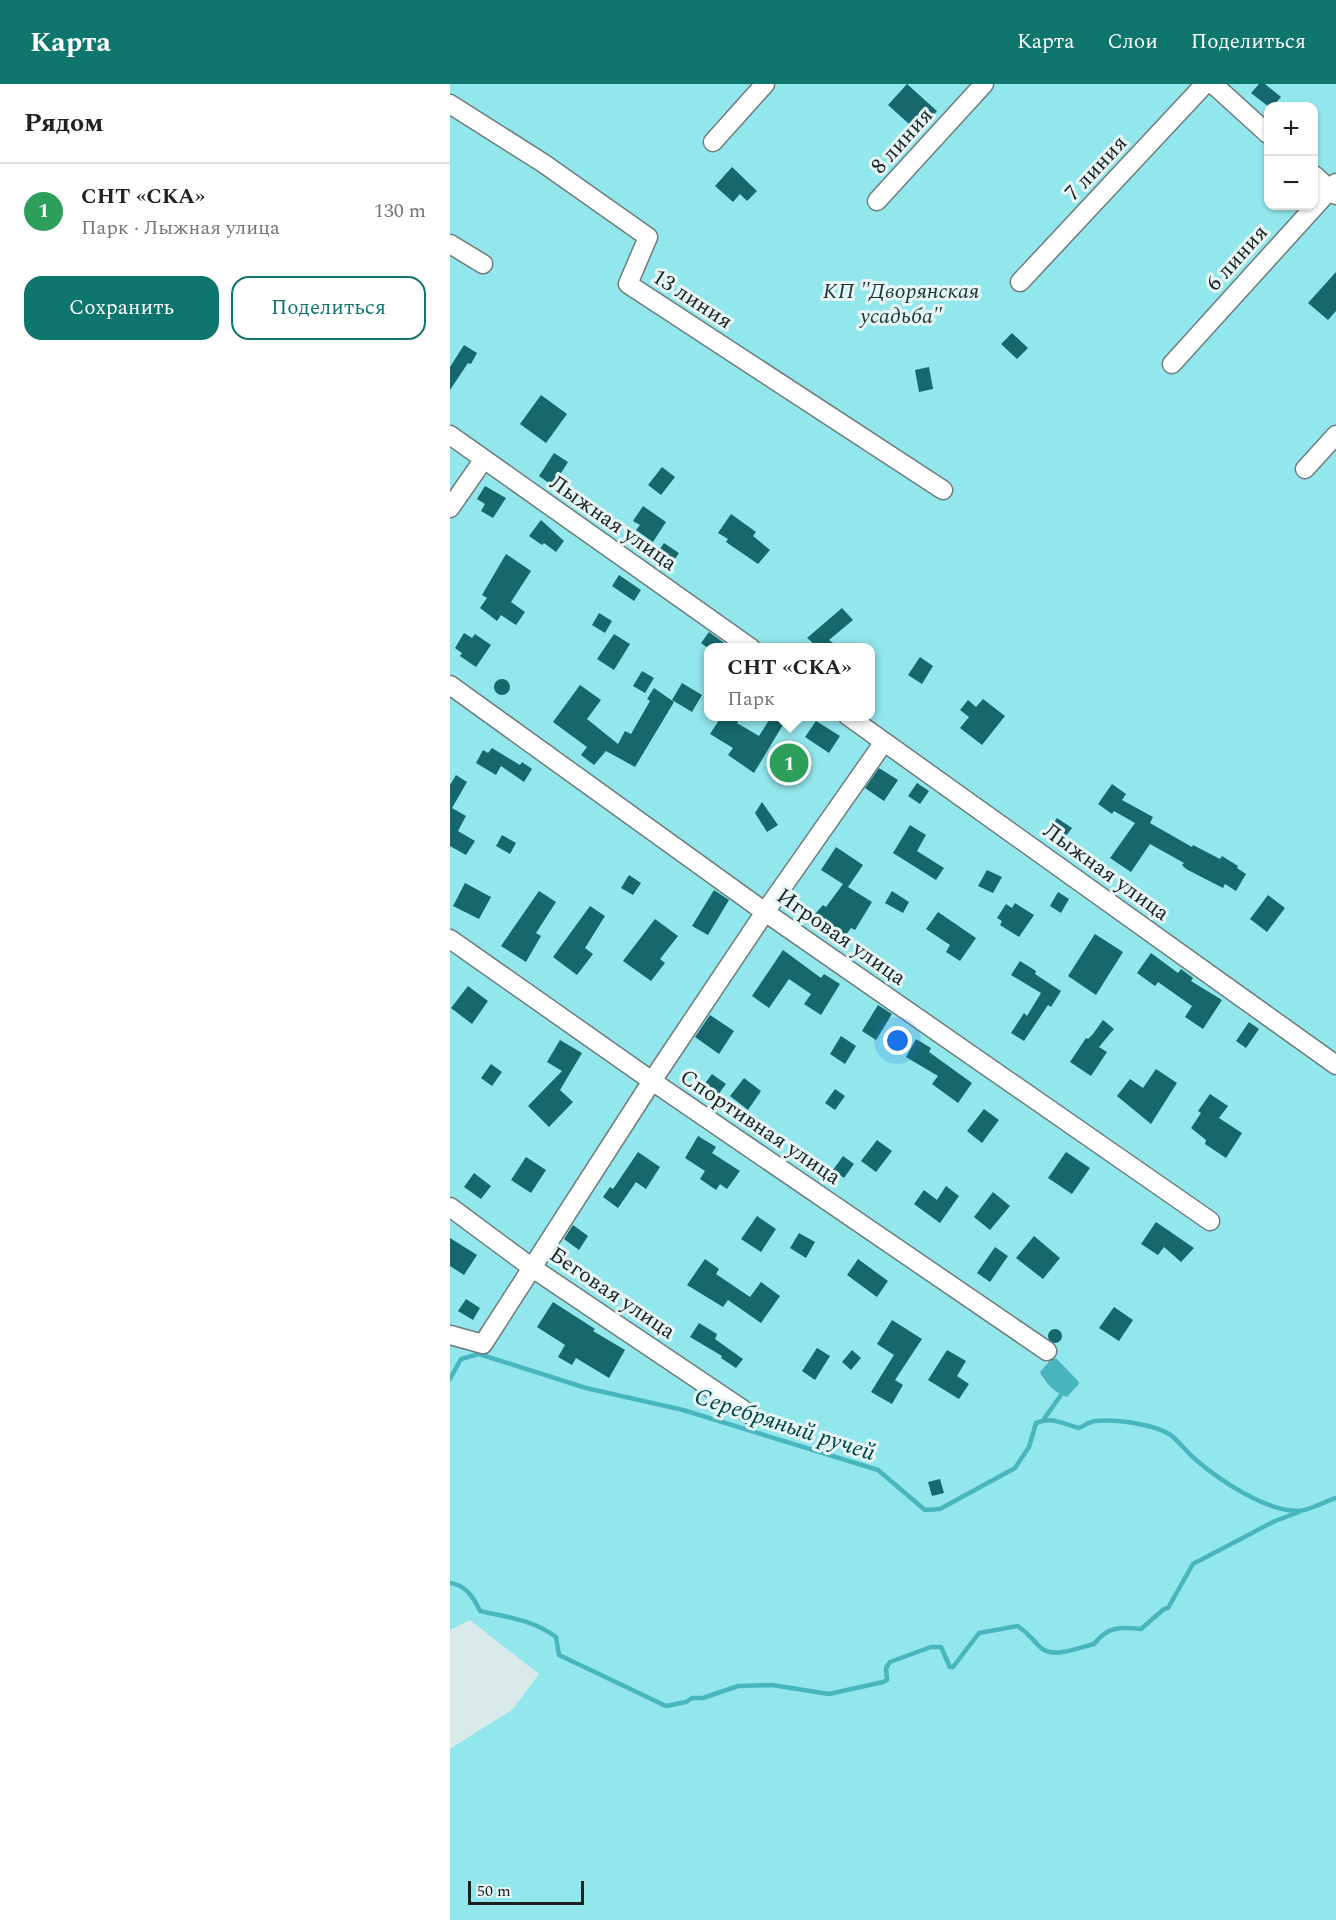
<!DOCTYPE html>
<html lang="ru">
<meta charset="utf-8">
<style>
body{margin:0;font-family:Spectral,serif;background:#f6f6f6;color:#222}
.controls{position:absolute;right:18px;top:18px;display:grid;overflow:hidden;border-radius:12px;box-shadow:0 2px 4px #0004}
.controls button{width:54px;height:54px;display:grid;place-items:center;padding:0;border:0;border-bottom:2px solid #e0e0e0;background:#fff;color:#222;font:30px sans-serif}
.scale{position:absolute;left:18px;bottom:15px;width:116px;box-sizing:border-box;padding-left:6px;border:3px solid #1b2121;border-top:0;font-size:16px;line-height:21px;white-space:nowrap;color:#1b2121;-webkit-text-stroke:4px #e7f7f7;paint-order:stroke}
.you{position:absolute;left:448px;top:957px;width:21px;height:21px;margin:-15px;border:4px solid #fff;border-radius:50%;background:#1a73e8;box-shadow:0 0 0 9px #1a73e833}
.badge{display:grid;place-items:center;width:39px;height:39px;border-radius:50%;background:#0f766e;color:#fff;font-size:20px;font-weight:700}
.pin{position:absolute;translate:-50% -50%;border:3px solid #fff;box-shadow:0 2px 6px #0006}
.popup{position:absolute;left:254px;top:559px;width:171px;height:78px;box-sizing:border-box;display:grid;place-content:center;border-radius:12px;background:#fff;filter:drop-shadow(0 2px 4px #0005);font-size:20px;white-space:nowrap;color:#767676}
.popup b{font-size:22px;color:#222}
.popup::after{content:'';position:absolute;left:50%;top:100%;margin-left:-12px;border:12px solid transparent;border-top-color:#fff}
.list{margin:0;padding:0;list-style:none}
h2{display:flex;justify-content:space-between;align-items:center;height:78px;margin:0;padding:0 24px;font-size:26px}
h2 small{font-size:20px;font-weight:400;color:#767676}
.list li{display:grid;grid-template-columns:39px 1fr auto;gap:18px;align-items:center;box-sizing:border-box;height:96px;padding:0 24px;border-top:2px solid #e0e0e0}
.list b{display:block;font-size:22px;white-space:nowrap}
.list p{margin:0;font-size:20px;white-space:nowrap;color:#767676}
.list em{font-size:20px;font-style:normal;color:#767676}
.actions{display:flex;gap:12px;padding:18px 24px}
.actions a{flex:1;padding:14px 0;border:2px solid #0f766e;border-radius:18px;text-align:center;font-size:21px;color:#0f766e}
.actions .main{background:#0f766e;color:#fff}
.map{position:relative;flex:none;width:886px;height:1836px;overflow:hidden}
header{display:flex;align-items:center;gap:36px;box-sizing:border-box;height:84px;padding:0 30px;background:#0f766e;color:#fff}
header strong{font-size:28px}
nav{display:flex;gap:33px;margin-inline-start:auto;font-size:21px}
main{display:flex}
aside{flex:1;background:#fff}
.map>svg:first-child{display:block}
.green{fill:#92e7ec;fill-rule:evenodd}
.water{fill:#48b6bc}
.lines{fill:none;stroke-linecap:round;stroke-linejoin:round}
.stream{stroke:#48b6bc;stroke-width:4.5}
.building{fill:#16686c}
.minor-casing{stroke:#6e7c7c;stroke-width:21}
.minor{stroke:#fff;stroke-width:18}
.labels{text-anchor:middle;stroke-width:6;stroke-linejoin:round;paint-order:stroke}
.street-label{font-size:22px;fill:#1b2121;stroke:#e7f7f7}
.park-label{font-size:22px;font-style:italic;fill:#1d3637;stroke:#e7f7f7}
.water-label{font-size:24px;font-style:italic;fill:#00474a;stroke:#e7f7f7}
</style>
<header>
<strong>Карта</strong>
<nav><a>Карта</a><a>Слои</a><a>Поделиться</a></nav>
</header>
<main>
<aside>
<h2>Рядом<small></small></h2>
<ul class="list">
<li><span class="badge" style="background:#2e9e5b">1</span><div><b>СНТ «СКА»</b><p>Парк · Лыжная улица</p></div><em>130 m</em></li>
</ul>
<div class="actions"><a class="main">Сохранить</a><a>Поделиться</a></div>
</aside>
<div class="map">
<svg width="886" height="1836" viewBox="0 0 886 1836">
<rect width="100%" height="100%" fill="#dae9ea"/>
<path class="green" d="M0,0h886v1836h-886v-171l63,-40 26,-35 -69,-54 -20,10zM818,22h46v100h-46zM258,564h162v68h-162zM602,1274l5,1 10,38 -6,-2 -19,-16 4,-16z"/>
<path class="water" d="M602,1274l5,1 21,22 1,3 -12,13c-11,-3 -23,-15 -27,-25z"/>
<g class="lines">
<path class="stream" d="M0,1295l11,-20 18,-5 107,34 97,22 195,60 47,40 15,-1 75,-41 14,-21 7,-24c15,-7 28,1 43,5 5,-2 11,-7 17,-7 19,-2 60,3 76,15 8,7 15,16 23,23 24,21 69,51 102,52 9,1 29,-10 39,-13
M594,1335l17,-24
M0,1499c16,2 24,15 30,28 27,6 53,9 76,26l3,18 107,51 20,-4 6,-4h11l35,-12 34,-1 57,9 54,-12 4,-2 -1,-12 4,-6 41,-15h10l9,20h3l26,-34 39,-7c11,8 12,11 21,20 12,14 39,2 55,-2 14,-18 26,-17 47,-15l23,-20 4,-1 25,-44 82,-43 24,-9"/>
</g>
<path class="building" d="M457,0l30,27 -19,21 -30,-27z
M809,0h6l16,13 -8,9 -4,1 -18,-14z
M282,83l25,24 -10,10 -7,-7 -7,8 -18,-16z
M886,188v39l-8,9 -20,-17z
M562,249l16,15 -11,11 -16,-15z
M14,261l13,8 -6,11 -3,-1 -18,27v-23z
M479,283l4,22 -14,3 -4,-22z
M91,311l26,19 -21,29 -26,-19z
M104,369l14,9 -15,24 -14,-10z
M212,383l13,10 -14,18 -13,-10z
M35,402l21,12 -13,20 -12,-7 4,-7 -8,-5z
M193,422l23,16 -13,20 -17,-12 4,-5 -7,-4z
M281,430l25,18 -3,4 17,14 -12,14 -32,-22 2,-3 -10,-6z
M91,436l23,21 -8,11 -12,-9 -2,2 -13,-9z
M214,459l15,10 -11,16 -15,-10z
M56,470l25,17 -20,31 14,10 -9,13 -15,-10 -4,6 -17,-13 7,-10 -5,-3z
M169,491l22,15 -7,11 -22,-15z
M392,524l11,12 -24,20 11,8h-32l4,-6 -5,-4z
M149,529l13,8 -7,12 -13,-8z
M259,548l22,16h-23l-7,-5z
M14,549l8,5 3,-4 16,11 -15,22 -16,-11 2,-3 -7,-5z
M164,550l16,10 -16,26 -17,-11z
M470,573l13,9 -11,18 -14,-9z
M192,587l12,7 -9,15 -12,-7z
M44 603a8 8 0 1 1 16 0a8 8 0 1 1-16 0Z
M232,599l20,12 -10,17 -20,-12z
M130,601l21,15 -14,19 31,25 7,-13 6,3 19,-33 -3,-2 7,-11 20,14 -39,65 -29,-16 -12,14 -13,-10 6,-8 -34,-25z
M533,615l22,17 -23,29 -22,-17 9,-11 -9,-7 8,-10 8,7z
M271,633h20l-4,6 22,13 12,-19 13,6 -30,50 -26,-18 5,-7 -23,-14z
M366,637l24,15 -11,17 -24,-16z
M42,664l28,17 2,-3 10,7 -8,13 -23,-16 -5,9 -20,-12 7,-13 5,3z
M429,684l19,12 -14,21 -19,-13z
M6,691l11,7 -15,26 14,8 -8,15 17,10 -9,14 -16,-9v-61z
M467,699l12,8 -9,13 -12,-8z
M662,700l14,10 -4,6 31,17 -3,6 42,24 1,-2 27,14 2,-3 16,10 -1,2 9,6 -10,17 -11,-7 -2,4 -37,-19 -4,-4 2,-2 -34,-19 -19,28 -21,-14 25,-35 -21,-12 -2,3 -14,-10z
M312,718l16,23 -11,7 -12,-19z
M607,734l15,10 -13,17 -14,-10z
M460,741l16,10 -9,16 27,17 -8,12 -43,-27z
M52,751l14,8 -6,11 -14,-8z
M386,763l27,18 -15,22 24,15 -17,28 -4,-2 -6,8 -30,-22 8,-9 3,2 17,-23 -22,-14z
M537,786l15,7 -9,16 -15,-7z
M179,791l12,8 -8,12 -12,-7z
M15,799l26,14 -12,22 -26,-13z
M264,806l15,10 -21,35 -16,-9z
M89,807l17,11 -20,31 5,3 -15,26 -25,-16z
M442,807l17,11 -6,11 -18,-10z
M608,808l11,7 -8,14 -11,-7z
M818,811l17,13 -18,24 -17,-13z
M565,819l19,12 -15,22 -19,-12 2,-4 -5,-3 9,-14 6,4z
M140,822l15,10 -20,32 8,6 -16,21 -24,-18z
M488,828l38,26 -16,23 -14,-9 4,-7 -24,-16z
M205,835l23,17 -18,23 5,4 -14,18 -28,-20z
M645,850l28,18 -27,43 -28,-19z
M333,866l38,28 3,-4 16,10 -19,31 -17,-11 7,-10 -22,-15 -20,29 -17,-12z
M701,869l27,20 3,-4 12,9 -2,3 31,19 -19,29 -18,-12 7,-11 -34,-24 -3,4 -18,-13z
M570,877l16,10 -1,3 26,17 -10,16 -3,-2 -24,36 -13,-8 13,-20 3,3 14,-23 -30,-18z
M18,902l20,15 -16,23 -21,-16z
M428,921l14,9 -16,26 -14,-9z
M260,931l24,16 -15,23 -24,-17z
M653,936l11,9 -15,18 8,5 -16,24 -21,-14 16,-24 2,1 5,-5z
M799,938l10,7 -13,19 -10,-7z
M391,952l15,10 -11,18 -15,-10z
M466,955l15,9 -2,4 43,31 -14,20 -26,-19 6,-8 -32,-19z
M110,956l22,13 -22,37 13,12 -24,25 -21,-21 34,-35 -15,-9z
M41,980l11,8 -10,14 -11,-8z
M706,985l21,14 -26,41 -34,-28 13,-17 13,9z
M262,990l14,10 -12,16 -14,-10z
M294,994l17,13 -13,19 -18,-14z
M385,1005l10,7 -10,14 -10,-7z
M760,1010l18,12 -9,12 23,15 -16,25 -21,-14 1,-4 -15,-12 10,-15 -3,-2z
M534,1025l15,11 -17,23 -15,-12z
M248,1052l18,11 -4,6 28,18 -13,18 -7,-5 -4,6 -16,-11 5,-8 -20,-13z
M427,1056l15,11 -16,21 -15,-11z
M188,1068l22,15 -14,22 -10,-7 -18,26 -15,-11 7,-10 3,2z
M616,1068l24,16 -18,26 -24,-16z
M393,1072l11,8 -10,14 -11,-8z
M76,1073l20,13 -15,23 -20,-13z
M24,1089l17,13 -10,13 -17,-12z
M496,1102l13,10 -19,27 -26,-19 10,-14 13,10z
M543,1108l17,14 -20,24 -16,-13z
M307,1132l19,13 -15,23 -20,-13z
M706,1138l38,26 -13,14 -17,-15 -6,8 -17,-11z
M123,1141l15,11 -9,14 -15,-11z
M349,1149l16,9 -9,16 -16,-10z
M584,1152l26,22 -17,21 -27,-21z
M0,1154l27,17 -13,20 -14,-9z
M545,1163l13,9 -18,26 -13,-9z
M255,1175l14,10 -3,5 34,23 11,-15 19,14 -19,27 -33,-23 -5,7 -36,-22z
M408,1175l30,22 -11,16 -30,-22z
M16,1215l14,9 -7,12 -15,-9z
M103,1218l42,27 -2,2 32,19 -16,28 -33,-20 -4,7 -14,-8 7,-12 -28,-18z
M664,1223l19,13 -14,21 -20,-13z
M442,1236l30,19 -27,41 8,5 -11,19 -21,-12 23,-37 -17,-11z
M249,1239l18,11 -2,5 28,20 -7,9 -15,-10 1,-2 -32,-19z
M598 1252a7 7 0 1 1 14 0a7 7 0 1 1-14 0Z
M367,1264l13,8 -15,24 -13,-9z
M402,1266l9,8 -10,12 -9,-8z
M497,1266l19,11 -9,15 12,8 -10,15 -31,-19z
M490,1395l4,14 -12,3 -4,-14z"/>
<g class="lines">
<g class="minor-casing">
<path id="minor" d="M763,0l55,50
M0,20l93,59 105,74 -20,47 315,206
M263,58l52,-58
M864,91l22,20
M427,117l107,-117
M0,160l33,20
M570,198l185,-198
M722,280l164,-181
M0,351l301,213
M855,385l31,-34
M0,424l34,-49
M0,601l315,227 445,309
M398,632l488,349
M0,855l202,142 395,270
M0,1123l81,60 220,148
M0,1251l33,9 169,-263 113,-169 119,-170"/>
</g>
<use href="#minor" class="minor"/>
</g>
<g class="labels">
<g class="street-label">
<text transform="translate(451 56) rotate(-48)" y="8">8 линия</text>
<text transform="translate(645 83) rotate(-47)" y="8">7 линия</text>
<text transform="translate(786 173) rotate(-48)" y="8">6 линия</text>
<text transform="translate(243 214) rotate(33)" y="8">13 линия</text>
<text transform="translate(164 438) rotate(35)" y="8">Лыжная улица</text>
<text transform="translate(657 787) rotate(36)" y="8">Лыжная улица</text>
<text transform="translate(392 852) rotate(35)" y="8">Игровая улица</text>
<text transform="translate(311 1042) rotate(34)" y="8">Спортивная улица</text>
<text transform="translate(163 1208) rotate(34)" y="8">Беговая улица</text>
</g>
<g class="park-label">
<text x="451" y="214">КП "Дворянская<tspan x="451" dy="25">усадьба"</tspan></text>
</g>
<g class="water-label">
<text transform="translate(335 1340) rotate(18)" y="8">Серебряный ручей</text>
</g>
</g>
</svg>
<div class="controls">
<button>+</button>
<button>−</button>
</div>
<div class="scale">50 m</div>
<div class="you"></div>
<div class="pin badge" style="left:339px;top:679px;background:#2e9e5b">1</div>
<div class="popup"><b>СНТ «СКА»</b>Парк</div>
</div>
</main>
